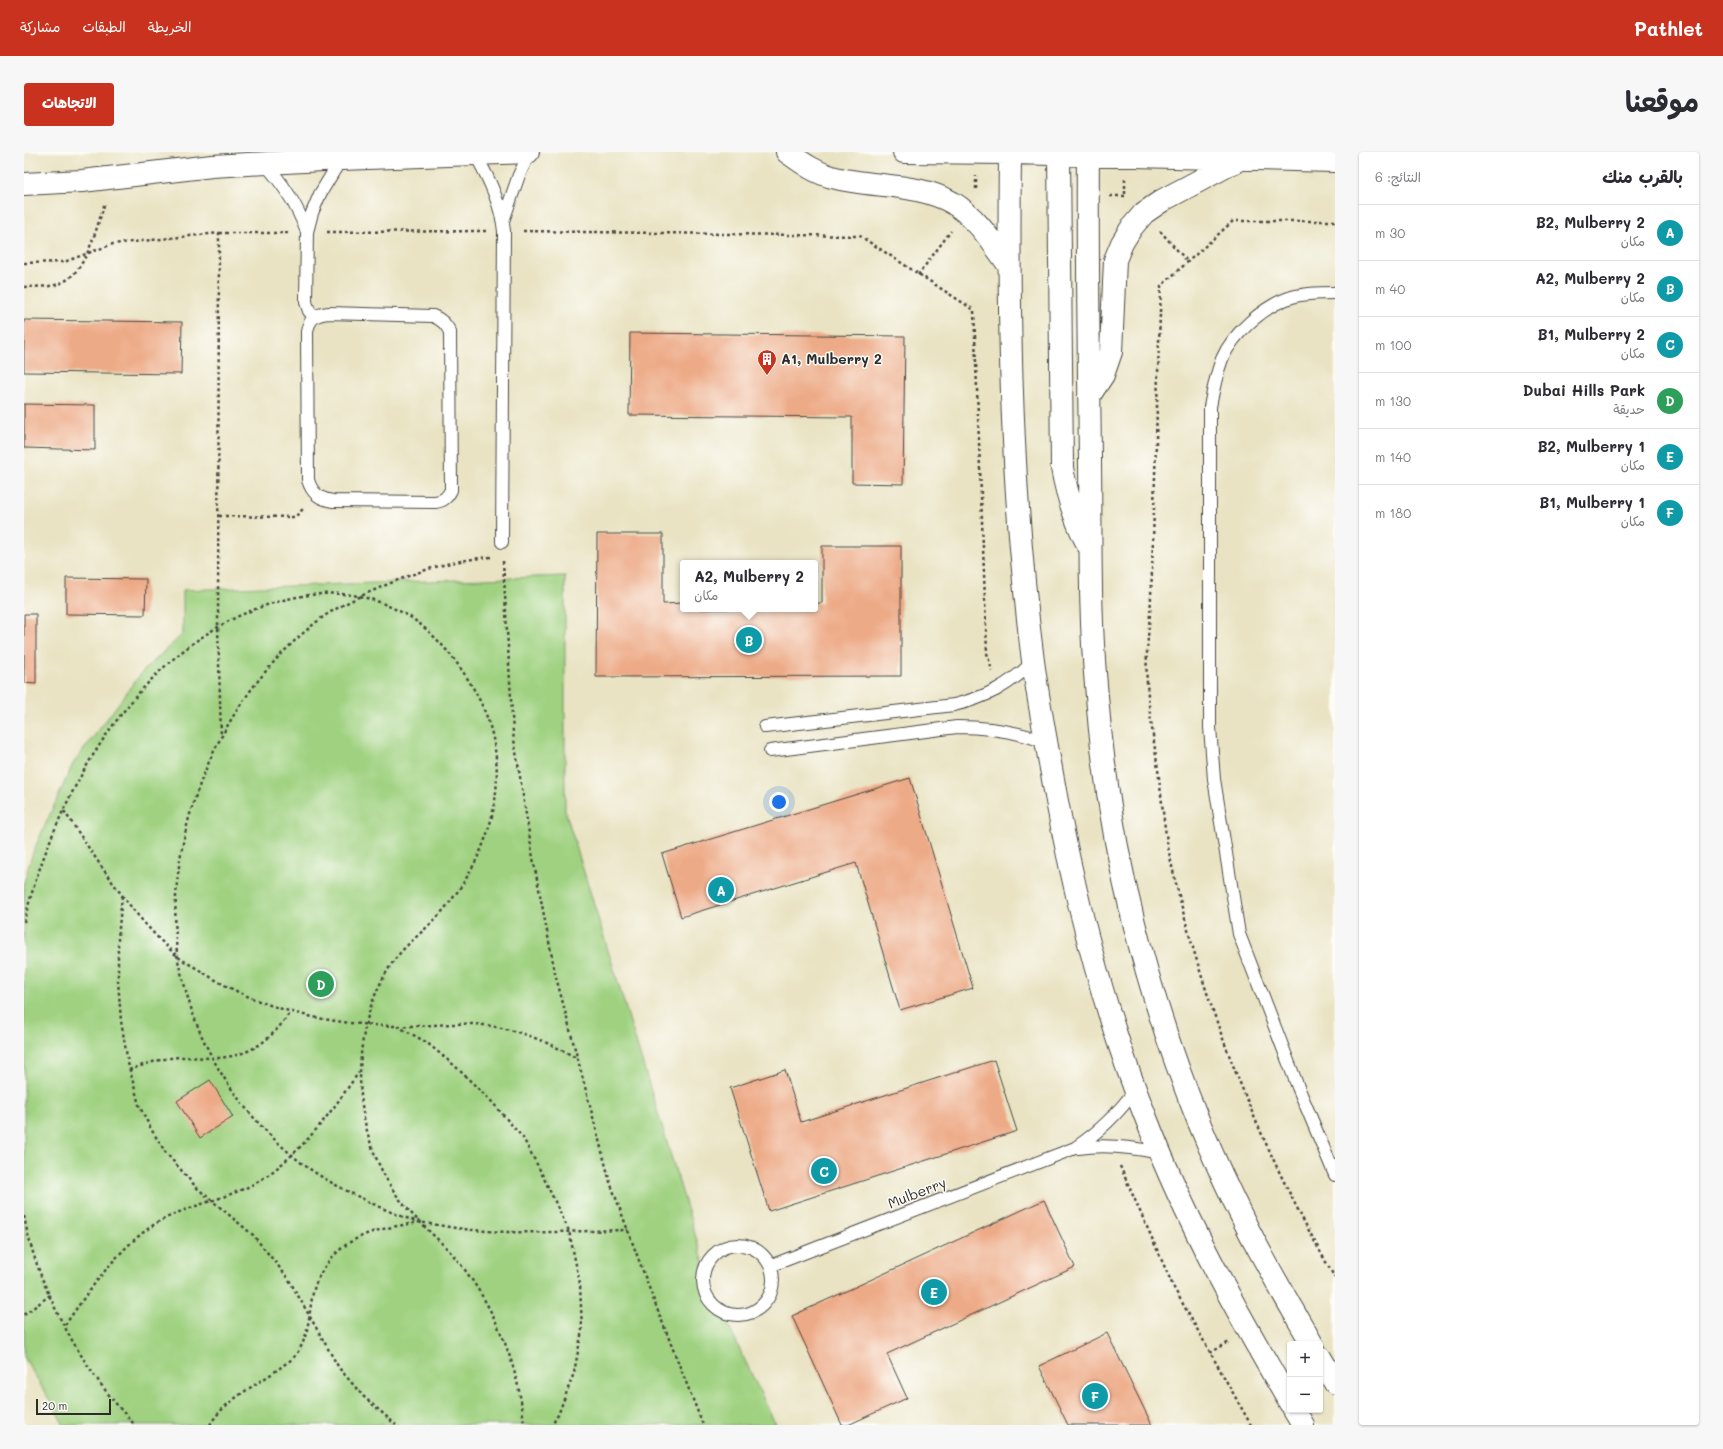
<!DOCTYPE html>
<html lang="ar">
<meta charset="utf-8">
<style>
body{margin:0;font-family:Mali,"Playpen Sans Arabic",sans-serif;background:#f7f7f7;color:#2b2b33;direction:rtl}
.controls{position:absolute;right:12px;bottom:12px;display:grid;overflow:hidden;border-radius:4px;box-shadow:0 1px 3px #0004}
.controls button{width:36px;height:36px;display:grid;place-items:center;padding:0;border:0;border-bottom:1px solid #e1e1e2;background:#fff;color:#2b2b33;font:20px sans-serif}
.scale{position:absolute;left:12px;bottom:10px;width:75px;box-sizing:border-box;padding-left:4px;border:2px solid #2b2b2b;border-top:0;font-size:11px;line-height:14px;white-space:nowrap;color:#2b2b2b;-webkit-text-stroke:3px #fdfcf7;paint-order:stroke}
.you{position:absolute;left:755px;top:650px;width:14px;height:14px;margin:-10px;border:3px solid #fff;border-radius:50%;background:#1a73e8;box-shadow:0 0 0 6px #1a73e833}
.badge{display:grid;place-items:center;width:26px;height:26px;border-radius:50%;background:#c8321e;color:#fff;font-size:13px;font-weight:700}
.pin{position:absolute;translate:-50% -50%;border:2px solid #fff;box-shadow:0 1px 4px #0006}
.popup{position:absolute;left:656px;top:408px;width:138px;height:52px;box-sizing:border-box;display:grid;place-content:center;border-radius:4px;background:#fff;filter:drop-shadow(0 1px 3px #0005);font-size:13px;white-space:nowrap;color:#7c7c81}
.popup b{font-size:15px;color:#2b2b33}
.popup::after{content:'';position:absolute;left:50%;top:100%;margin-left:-8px;border:8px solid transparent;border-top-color:#fff}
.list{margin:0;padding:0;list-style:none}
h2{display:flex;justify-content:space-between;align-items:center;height:52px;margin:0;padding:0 16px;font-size:17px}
h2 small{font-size:13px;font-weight:400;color:#7c7c81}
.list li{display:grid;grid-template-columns:26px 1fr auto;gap:12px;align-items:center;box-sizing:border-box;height:56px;padding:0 16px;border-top:1px solid #e1e1e2}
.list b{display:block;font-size:15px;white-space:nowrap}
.list p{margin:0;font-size:13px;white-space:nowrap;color:#7c7c81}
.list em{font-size:13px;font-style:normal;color:#7c7c81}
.map{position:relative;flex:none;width:1311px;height:1273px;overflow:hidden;direction:ltr;border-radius:4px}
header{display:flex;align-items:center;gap:24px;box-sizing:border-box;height:56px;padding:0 20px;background:#c8321e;color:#fff}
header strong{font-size:19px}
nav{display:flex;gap:22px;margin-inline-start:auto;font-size:14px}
.intro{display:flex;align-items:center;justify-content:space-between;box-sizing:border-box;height:96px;padding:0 24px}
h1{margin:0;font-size:28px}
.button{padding:10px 18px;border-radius:4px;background:#c8321e;color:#fff;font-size:14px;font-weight:700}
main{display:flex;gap:24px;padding:0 24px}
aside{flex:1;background:#fff;border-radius:4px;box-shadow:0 1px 3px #0004}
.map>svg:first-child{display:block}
.green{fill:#9fd180;stroke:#657e56}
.building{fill:#edaa87}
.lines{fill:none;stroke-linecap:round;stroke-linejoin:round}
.lane-casing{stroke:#484742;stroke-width:14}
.secondary-casing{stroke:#484742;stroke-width:24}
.path{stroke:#484742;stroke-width:2.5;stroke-dasharray:3 3;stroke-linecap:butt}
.lane{stroke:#fff;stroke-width:12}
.secondary{stroke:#fff;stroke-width:22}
.labels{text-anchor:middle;stroke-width:3;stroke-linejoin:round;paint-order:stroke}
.poi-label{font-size:14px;font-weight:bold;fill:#2b2b2b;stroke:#fdfcf7;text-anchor:start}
.street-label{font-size:14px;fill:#2b2b2b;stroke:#fdfcf7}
</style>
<header>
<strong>Pathlet</strong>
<nav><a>الخريطة</a><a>الطبقات</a><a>مشاركة</a></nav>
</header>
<div class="intro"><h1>موقعنا</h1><a class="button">الاتجاهات</a></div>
<main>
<aside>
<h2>بالقرب منك<small>النتائج: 6</small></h2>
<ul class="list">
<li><span class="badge" style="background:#0f9aa8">A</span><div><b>B2, Mulberry 2</b><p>مكان</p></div><em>30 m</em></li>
<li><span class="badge" style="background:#0f9aa8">B</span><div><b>A2, Mulberry 2</b><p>مكان</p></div><em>40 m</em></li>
<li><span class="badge" style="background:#0f9aa8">C</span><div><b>B1, Mulberry 2</b><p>مكان</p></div><em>100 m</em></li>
<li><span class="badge" style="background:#2e9e5b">D</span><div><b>Dubai Hills Park</b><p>حديقة</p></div><em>130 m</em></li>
<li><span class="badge" style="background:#0f9aa8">E</span><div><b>B2, Mulberry 1</b><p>مكان</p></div><em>140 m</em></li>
<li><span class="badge" style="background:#0f9aa8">F</span><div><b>B1, Mulberry 1</b><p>مكان</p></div><em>180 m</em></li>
</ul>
</aside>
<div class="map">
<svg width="1311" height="1273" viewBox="0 0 1311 1273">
<rect width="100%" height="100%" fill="#fdfcf7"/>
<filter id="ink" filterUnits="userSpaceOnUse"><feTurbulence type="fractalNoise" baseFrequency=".025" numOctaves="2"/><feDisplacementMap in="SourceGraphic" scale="8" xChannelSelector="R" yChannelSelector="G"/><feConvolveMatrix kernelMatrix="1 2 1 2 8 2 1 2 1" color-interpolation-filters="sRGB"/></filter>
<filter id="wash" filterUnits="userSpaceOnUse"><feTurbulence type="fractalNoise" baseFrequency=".012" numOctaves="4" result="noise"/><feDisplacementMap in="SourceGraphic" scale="16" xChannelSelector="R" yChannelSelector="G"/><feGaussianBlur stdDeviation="0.9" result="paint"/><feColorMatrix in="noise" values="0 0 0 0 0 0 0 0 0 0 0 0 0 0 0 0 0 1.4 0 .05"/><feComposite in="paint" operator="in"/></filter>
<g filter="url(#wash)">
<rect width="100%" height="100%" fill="#e9e3c3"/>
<path class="green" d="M541,424v234l149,486 62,129h-712l-40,-68v-475l9,-30 40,-88 70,-93 40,-37v-44z"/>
<g id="blocks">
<path class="building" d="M0,168l158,2 -1,52 -157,-2z
M606,181l275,3 -2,148 -51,-1v-66l-223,-2z
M0,252l71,1v45l-71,-2z
M573,382h66v70l20,-1v6h132v-6h7v-57h79v130l-305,1z
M42,426l80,1 -1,36 -79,-1z
M0,462h12v70l-12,-1z
M886,626l63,210 -73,22 -44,-147 -175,54 -19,-63z
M970,908l23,71 -248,80 -39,-123 55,-18 16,52z
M186,928l23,37 -33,21 -23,-37z
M1020,1048l31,67 -188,87 20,44 -59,27h-6l-50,-109z
M1083,1181l45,92h-84l-29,-59z"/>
</g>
</g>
<g filter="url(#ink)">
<use href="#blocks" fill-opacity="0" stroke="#484742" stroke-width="1"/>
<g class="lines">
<g class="lane-casing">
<path id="lane" d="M451,2c14,24 26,49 29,77l-2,311
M240,11c20,21 33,42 43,69
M479,69l16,-46 11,-23
M1311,141c-14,0 -30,0 -43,4 -27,8 -59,36 -70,62 -6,16 -9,31 -12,48v320l4,52 25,155 59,153 37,88
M305,161l104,3c9,4 13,8 17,16l1,158c-4,8 -8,11 -16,12l-102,-1c-14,-2 -21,-8 -25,-21l-1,-148c2,-13 8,-18 22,-19z
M290,165l-5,-6 -3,-9 1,-70 5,-19 8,-19 21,-35
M741,575l189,-22c33,-8 54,-19 79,-43
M746,599l187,-24c32,0 59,4 89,15
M1054,996c28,-4 54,-1 81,5
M679 1128a35 35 0 1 1 70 0a35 35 0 1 1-70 0Z
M746,1114l305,-118c24,-16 43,-34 60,-58"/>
</g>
<g class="secondary-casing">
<path id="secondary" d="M763,0c14,10 27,20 45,25 40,11 84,5 121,26 23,14 39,39 55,61
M880,0l106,1 325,8
M986,0c-2,170 1,340 23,509 6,45 15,90 23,135 21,112 50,222 92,327 38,98 89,189 142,280
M1035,0l3,316c5,28 13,52 26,77
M1064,0c-1,103 1,207 2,310 1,74 -1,149 6,223 6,80 18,160 38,238 26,104 63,206 112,302 20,40 44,80 66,119
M0,32l58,-3 130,-15 129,-7 187,-7
M1065,244l14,-21 8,-23 4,-92 7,-17 10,-16 12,-14 19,-13 77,-41
M1296,1205l15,26
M1270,1258l9,15"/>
</g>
<path class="path" d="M1101,27v17
M952,37v-13
M1086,44h15l2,1
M1311,69h-102l-72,65c-4,103 -6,207 -10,310 -1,29 -6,58 -4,87 2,29 7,58 11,87 4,29 6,59 12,87 32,148 90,290 165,421
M499,79l337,5 114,74 13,343 5,18
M1136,79l28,31
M303,80l159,-1
M195,81h69
M0,111l40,-1 49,-18 106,-11 -1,393 3,111
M894,123l33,-44
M0,135c12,-1 26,1 37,-4 26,-11 35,-55 44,-80
M195,364l76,1 9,-9
M467,405c-39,3 -69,13 -105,28 -23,10 -47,20 -67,35 -100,78 -154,208 -142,333 1,11 5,23 8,34 16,65 55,125 107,168 20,18 45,31 69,43 18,9 39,19 59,24 9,2 19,3 29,5 59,9 119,4 179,3
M479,409l10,172 20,125 22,115 55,209 44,119 49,124
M40,659c34,50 66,103 112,144 8,7 19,12 28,18 60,38 122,51 191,53 26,1 51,-3 77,-2 37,2 74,16 106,35
M98,744l-4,42v42l3,41 7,42 11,42 12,24 15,24 31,35 56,47 35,43 51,90 24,28 33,29
M0,770c31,-127 114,-277 246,-318 37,-12 80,-16 116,1 7,3 14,6 21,10 33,20 68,67 81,105 23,70 -1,140 -48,194 -17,19 -37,31 -51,54 -25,40 -33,89 -27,137 4,33 18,69 39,96 15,20 35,35 52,54 40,47 66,109 71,170
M373,874l29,16 29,24 37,36 31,36 16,30 30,63 11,53 2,46 -8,43 -16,42 -6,10
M105,918c17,-6 33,-12 51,-13 11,0 22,1 33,1 35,0 59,-18 77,-46
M1096,1014l54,122 77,137
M0,1064c13,73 60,156 111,209
M0,1163l26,-20
M41,1173c25,-36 58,-84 97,-105 34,-18 74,-22 106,-45 40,-30 63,-63 91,-103
M1186,1201l19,-11
M186,1273c13,-24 48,-41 70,-57 4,-4 11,-7 14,-11 16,-19 14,-41 19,-64 5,-23 25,-47 47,-56 18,-9 40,-11 59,-15"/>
<use href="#lane" class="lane"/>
<use href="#secondary" class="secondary"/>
</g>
</g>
<defs>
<g id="building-pin" transform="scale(1)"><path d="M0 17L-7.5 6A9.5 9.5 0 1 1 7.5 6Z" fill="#c8321e" stroke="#fdfcf7"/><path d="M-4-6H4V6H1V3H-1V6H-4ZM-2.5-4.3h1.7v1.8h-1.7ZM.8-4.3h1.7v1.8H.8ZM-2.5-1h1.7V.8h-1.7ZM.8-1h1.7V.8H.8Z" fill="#fff"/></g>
</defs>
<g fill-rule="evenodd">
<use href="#building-pin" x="743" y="207"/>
</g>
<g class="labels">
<g class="poi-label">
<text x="757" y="212">A1, Mulberry 2</text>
</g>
<g class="street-label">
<text transform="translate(893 1041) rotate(-21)" y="5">Mulberry</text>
</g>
</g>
</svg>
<div class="controls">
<button>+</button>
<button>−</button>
</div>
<div class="scale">20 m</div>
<div class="you"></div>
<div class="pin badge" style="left:697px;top:738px;background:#0f9aa8">A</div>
<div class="pin badge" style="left:725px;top:488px;background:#0f9aa8">B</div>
<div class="popup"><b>A2, Mulberry 2</b>مكان</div>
<div class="pin badge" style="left:800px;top:1019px;background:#0f9aa8">C</div>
<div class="pin badge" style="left:297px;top:832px;background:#2e9e5b">D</div>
<div class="pin badge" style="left:910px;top:1140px;background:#0f9aa8">E</div>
<div class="pin badge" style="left:1071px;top:1244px;background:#0f9aa8">F</div>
</div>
</main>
